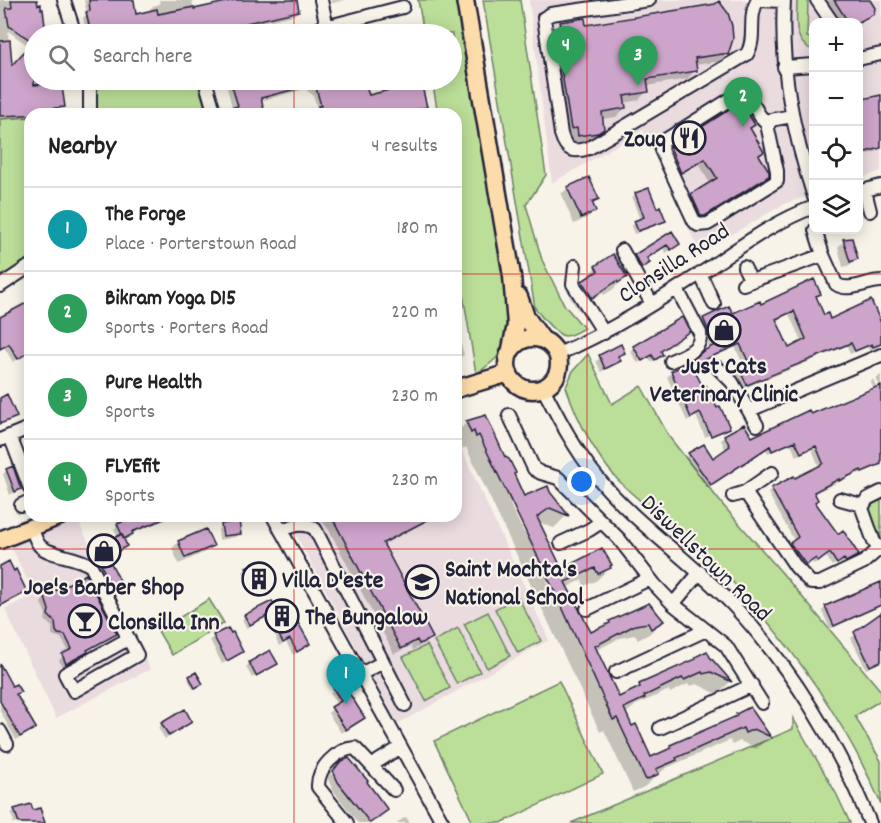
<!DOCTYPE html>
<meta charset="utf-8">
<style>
body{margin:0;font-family:Dekko,sans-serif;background:#f2f2f2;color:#222}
.controls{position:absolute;right:18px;top:18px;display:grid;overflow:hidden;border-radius:12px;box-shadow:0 3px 15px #0003}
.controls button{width:54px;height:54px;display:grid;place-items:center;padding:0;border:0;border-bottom:2px solid #e0e0e0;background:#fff;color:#222;font:30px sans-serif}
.you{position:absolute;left:582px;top:482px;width:21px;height:21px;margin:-15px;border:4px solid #fff;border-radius:50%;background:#1a73e8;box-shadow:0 0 0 9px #1a73e833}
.badge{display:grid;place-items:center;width:39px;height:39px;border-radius:50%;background:#22223b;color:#fff;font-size:20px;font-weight:700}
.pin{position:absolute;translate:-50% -50px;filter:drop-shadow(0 2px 3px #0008)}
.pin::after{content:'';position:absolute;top:32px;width:21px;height:18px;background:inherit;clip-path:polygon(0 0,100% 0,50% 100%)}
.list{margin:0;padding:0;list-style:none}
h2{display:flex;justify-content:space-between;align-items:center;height:78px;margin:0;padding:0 24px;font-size:26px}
h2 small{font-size:20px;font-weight:400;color:#767676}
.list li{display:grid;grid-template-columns:39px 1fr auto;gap:18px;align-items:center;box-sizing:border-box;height:84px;padding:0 24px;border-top:2px solid #e0e0e0}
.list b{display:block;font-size:22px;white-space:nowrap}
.list p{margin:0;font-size:20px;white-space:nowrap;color:#767676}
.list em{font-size:20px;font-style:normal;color:#767676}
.icon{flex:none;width:33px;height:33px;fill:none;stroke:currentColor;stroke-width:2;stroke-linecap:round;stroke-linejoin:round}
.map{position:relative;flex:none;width:881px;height:823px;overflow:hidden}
.search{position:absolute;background:#fff;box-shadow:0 3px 15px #0003;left:24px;top:24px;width:438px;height:66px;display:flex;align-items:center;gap:15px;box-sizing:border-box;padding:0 21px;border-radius:33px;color:#767676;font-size:22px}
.panel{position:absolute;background:#fff;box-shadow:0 3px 15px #0003;left:24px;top:108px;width:438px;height:414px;border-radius:18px}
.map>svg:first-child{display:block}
.built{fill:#eadbdf}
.green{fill:#bbde98;stroke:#6e806a;stroke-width:1.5}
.shadow{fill:#0003;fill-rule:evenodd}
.building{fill:#cda4ca;stroke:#22223b;stroke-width:1.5;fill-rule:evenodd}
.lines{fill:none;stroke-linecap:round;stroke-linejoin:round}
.minor-casing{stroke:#22223b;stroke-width:16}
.major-casing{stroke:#22223b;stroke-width:21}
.minor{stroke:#f7f3e8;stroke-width:12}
.major{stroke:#fddcac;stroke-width:16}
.grid{fill:none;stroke:#d62828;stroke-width:1.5;stroke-opacity:0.55}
.labels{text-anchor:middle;stroke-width:4.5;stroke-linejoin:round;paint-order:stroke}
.poi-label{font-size:24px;font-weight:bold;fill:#22223b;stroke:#f7f3e8;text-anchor:start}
.street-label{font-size:24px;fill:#22223b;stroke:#f7f3e8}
</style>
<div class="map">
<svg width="881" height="823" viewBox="0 0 881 823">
<rect width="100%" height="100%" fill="#f7f3e8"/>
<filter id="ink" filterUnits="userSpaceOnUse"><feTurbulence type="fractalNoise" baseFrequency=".0167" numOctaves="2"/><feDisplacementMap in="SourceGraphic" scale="12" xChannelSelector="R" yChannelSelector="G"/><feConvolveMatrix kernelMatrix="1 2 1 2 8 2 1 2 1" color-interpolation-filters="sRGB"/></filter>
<g filter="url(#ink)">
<path class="built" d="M529,0h352v171l-22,8 -1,-157h-44l-1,172 -29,10 -84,49 -57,-123 -91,53z
M456,437l93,203 -152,84 -111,-208h170z
M76,517l74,152 -94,49 -51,-109 29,-15 -24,-50z"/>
<path class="green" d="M418,0h41l53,323c-9,31 -10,33 -36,51l-20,-123v-137h-18l-6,-34h20v-46h-28z
M483,0h37l26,175 -20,30 16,55 23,46 19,22c-5,3 -13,8 -19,8 -8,0 -25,-21 -30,-28z
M797,0h11l-1,37 6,2v11c-21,-7 -16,-32 -16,-50z
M115,80h82l10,34h-152l41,-4v-15l3,-10z
M30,117v142l-23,16 -7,2v-158z
M588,354l24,50 29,-18 29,52 52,66 61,70 98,117v9l-26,16 26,45v43c-36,-84 -90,-160 -152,-226 -32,-33 -70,-59 -103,-90 -28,-26 -48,-66 -60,-101l7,-16z
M881,498v44l-9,-18 -4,-14 7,-9z
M518,597l23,44 -23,12 -23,-44z
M209,599l15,24 -52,32 -14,-24z
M488,612l22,44 -23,12 -23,-44z
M458,628l22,44 -23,12 -23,-43z
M427,645l23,43 -24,13 -23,-44z
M559,681l44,93 -102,49h-28l-39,-82z
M793,718l44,77 13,28h-279l222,-94z"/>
<path class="shadow" d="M0,0h36l8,32h3l1,2h-14v46h22l7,26 -4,4 -29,4v4l-30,1zM8,31l22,16 -19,21z
M84,0h48l3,16 15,-3 -1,-3 4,-4 7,-2 -1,-4h33l2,11 47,-11h54l3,11 -4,4 -88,19h-120l-3,-16 4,-4z
M331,0h14l-13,3z
M821,0h48l3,13 -14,12v-3h-23z
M561,23l24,3 142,28 -9,9 -4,-1 -19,3v6l-8,8 -40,7v5l-8,9 -15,3 1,5 -9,9 -15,2 2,10 -9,9 -6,3 -18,3 -1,-8 -7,1 -15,-97z
M225,80h138l5,17 58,9 -4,4 -15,4h-103l13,-6 -4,-13 -8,-6 -45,12 4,13h-30z
M881,97l-1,51 -4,4 -18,4v-53z
M749,129l9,27 9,20 -7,7 -63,39 -12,-20 7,-7 18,-11 -11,-20 -25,14 -10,-24 7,-6z
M568,188l30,11 -6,6 3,6 -7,6 -14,7 -13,-30z
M649,190l7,20 8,10 -4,4 -26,10 -3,-8 9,-6 -8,-22 4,-4z
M671,233l7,11 -12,9 -3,-5 -17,11 2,4 -11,8 -6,-11z
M844,241l13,18 -7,6 -7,2 -5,-20z
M596,267l30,10 -14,13 -8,5 -1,-2 -25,17 -9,-14z
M819,294l-4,4 8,19 6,4 52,5v19l-12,5 -2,-3 -17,7 -3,-8 -105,43 -8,-18 9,-7 -8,-17 -44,20 34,61 -20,9 -9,-21 -9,5 -20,-44 4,-4 19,-9 20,-15 -11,-25 4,-4 26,-12 3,7 28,-9zM789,314l13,29 -14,7 -13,-29z
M30,299v53l-17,10 -9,-15 -4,2v-30z
M456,333h2l6,22 -8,5z
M681,336l-3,4 -19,11 -1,7 -7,4 -3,-5 -10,6 -8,-12 4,-4z
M620,346l3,6 -6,5 2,4 -18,11 -5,-11z
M881,375v15l-5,-12z
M873,379l6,15 2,-1v75l-1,-3 -22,9 -1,-1 -44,21 1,8 23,34 20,19 -16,9 -2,-2 -7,4 -6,-10 -12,8 -3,-3 -10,7 -14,-20 8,-6 -27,-49 4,-4 23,-9 24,-13 -7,-18 -16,7 -5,-12 -23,9 -3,-5 -58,40 -22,-30 19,-12 8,14 14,-9 -5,-11 4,-4 26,3 123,-50 -3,-7z
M485,417l38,81 26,-5 18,22 -13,13 -16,-6 23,49 40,-21 8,18 -13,13 -12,5 -2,-6 -16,8 24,46 15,-7 5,-4 39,-19 13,17 -13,13 -11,6 -3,-5 -15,3 -25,13 23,48 15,-7 6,-7 51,-22 16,-10 24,29 -13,12 -20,-10 -7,2 -2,-2 -18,9 -1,-3 -33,15 -11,9 26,45 14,-7 6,-6 62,-27 17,-10 19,28 -13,12 -16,-8 -8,4 -2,-5 -64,28 -22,19 -11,5 -29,-62 -4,2 -134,-285 -3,2 -3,-6 -3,2 -1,-4v-8l11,-11zM512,501l14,30 -2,2 -15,-31zM546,581h4l9,19 -3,1z
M7,470l13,18 -10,7 -7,-21z
M164,516l-3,5 -29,12 -9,7 3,6 -19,12 13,25 -12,8 -18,-38 4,-4 24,-12 -4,-8 4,-4 -4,-8z
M318,516h117l-52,29 48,93 -7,6 -11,6 -2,-4 -17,8 -65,-124z
M222,525l17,8 -4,4 -16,3 -1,-11z
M179,542l33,4 -7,6 -26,12 -7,-16z
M247,568l22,20 -13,9 -13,-25z
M881,583v23l-51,23 -8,-18 4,-4z
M48,594l67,40 -53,33 -3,-7 10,-8 -8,-14 -9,-3v-8l-7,-7 1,-6 -5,-11z
M276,611l32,33 -15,11 -7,-13 -7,4 -3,-6 1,-1 -12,-21 -19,10 -4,-8 3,-4z
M881,615v47l-15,7 -15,-31z
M214,636l27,16 -19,12 -12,-24z
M250,663l26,1 -24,14 -6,-11z
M0,666l11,22 8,4 -4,3 19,33 -18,12 -16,-29z
M196,674l4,11 -7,4 -5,-10z
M341,684l22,34 -22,15 -13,-20 9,-8 -7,-12z
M190,722l-25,17 -7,-11 4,-4z
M334,771l45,45 -9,7h-12l-26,-34 -5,-12z
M15,810l17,2 11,11h-31l2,-1 -3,-8z
M406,817l4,6h-14l2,-1z"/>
<path class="building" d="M11,0h26l1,5 3,-1v5h2l3,25h-12v51l23,-2v3h5l3,21 -17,2 1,5 -49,2v-75l10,-1 2,25 21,-23 -24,-16 -3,-18h6z
M89,0h45l2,14 21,-5 1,5 36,-7v2l41,-9h62l2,11 -96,22v-2l-19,3h-93l-5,-22 4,-1z
M834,0h36l5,8 -1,6 -15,8h-11z
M719,1l9,12 4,13 1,13 -5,16 -5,-1 -28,4 2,13 -50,8 2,13 -25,4 2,12 -24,4 2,17 -6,4 -20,3 -1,-8 -6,1 -16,-99 7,-1 -2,-7 25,-4 1,7 129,-21z
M230,80h134l5,15 52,-13 6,25 -27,7h-80l-2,-8h3l-6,-22 -54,14 4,16h-42v-4l15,-4z
M881,95v53l-23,6v-54z
M741,102l14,23 -5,3 14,24 -5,3 10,16v5l-64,40h-4l-10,-22 26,-16 -12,-19 -24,14 -11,-26z
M589,177l10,22 -7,3 4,9 -15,7 -14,-31z
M649,188l8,20 3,-2 6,15 -28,10 -4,-10 10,-4 -9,-24z
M672,231l8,13 -9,6 -4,-5 -20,13 3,5 -8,5 -8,-13z
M852,238l6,21 -8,3 -7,-23z
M613,254l14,23 -9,6 -1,-2 -25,17 -10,-17 16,-10 -3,-5z
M814,279l7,15 -5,2 8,19 4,-2 2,6 41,-19 10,23v21l-8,3 -1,-3 -17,7 -4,-8 -104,42 -10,-20 11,-4 -8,-17 -45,20 -2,-4 10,-9 12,-6 -12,-27 26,-12 4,7 27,-12 1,3zM794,311l12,28 -17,9 -13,-29z
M30,301v50l-12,8 -9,-15 -9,5v-32z
M682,317l8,14 -29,20 2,4 -8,5 -3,-5 -10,6 -9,-15z
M621,344l4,9 -7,3 3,5 -16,8 -6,-14z
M690,362l13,25 3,-2 11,23 3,-2 10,22 -19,8 -11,-23 -9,5 -20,-47z
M881,385v79l-19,8 -1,-2 -22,11v-2l-25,13 4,8 -3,2 23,32 5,-4 16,25 -13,7 -2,-3 -7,5 -7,-11 -12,9 -2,-4 -10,7 -16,-22 8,-6 -27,-49 23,-12 1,2 26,-13 2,-2 -7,-17 -15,7 -6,-12 -23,10 -2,-5 -59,39 -23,-32 16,-9 9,14 17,-12 -6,-11 20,-11 8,13 57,-27 2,4z
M7,394l10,23 -17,7v-26z
M486,415l19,42 4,2 7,14 -2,1 10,22 24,-10 2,6 19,24 -19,-8 -13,9 25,52 40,-21 10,17 -2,1 1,2 -13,6 -3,-6 -30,14 26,50 19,-9 -1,-2 40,-18 15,18 -13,8 -3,-6 -13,2 -40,21 24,51 21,-10 -1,-3 57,-25 -1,-2 12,-6 3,6 22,25 -21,-10 -8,2 -1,-2 -18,8 -2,-2 -38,18 1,2 -21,10 8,18 4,-2 15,33 20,-9 -1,-3 67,-29 -1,-2 14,-7 21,30 -17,-8 -9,4 -2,-5 -67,30 1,2 -21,9 3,5 -13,6 -29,-62 -4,2 -51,-113 -83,-172 -3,2 -2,-6 -3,2 -5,-12z
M13,466l8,23 -6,3 -9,-23z
M119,516h50v1l-37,15 1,2 -9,5 -7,-15 5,-2z
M329,516h106l-52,27 50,95 -14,6 -2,-4 -16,9 -66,-126z
M239,521l2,13 -18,2 -2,-12z
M206,529l8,17 -29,12 -7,-17z
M122,534l5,12 -19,11 13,26 -9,5 -19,-40z
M9,561l5,10 2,-2 11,23 -27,14v-40z
M257,561l14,27 -11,6 -14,-27z
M86,574l31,60 -30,16 1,2 -22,12 -4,-10 10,-5 -7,-14 -7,-1 -2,-3 -1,-9 -7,-7 1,-5 -4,-12 3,-5 5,-1z
M881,582v23l-47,21 -9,-20z
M272,601l5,8 10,-6 23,41 -13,8 -7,-13 -7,4 -4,-8 2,-1 -12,-19 -19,10 -6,-10z
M881,613v48l-11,5 -16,-34z
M228,628l3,5 2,-1 10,20 -16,9 -14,-26z
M270,650l8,14 -22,12 -7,-14z
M0,664l12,22 4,-2 5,8 -5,2 20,34 -16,9 -20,-36z
M196,672l7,12 -8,4 -6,-12z
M342,682l23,36 -19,12 -15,-23 10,-6 -8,-13z
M185,709l7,13 -23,14 -8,-13z
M349,758l19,23 -1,1 21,28 -18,13 -32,-41 -5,-11 7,-9z
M31,804l2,6 7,-2 5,15h-26l-5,-14z"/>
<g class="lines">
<g class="minor-casing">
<path id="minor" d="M64,0l11,34
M321,0l6,27
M649,0l-98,14 -7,4 17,116c5,17 12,19 28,14l158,-94c10,-16 0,-38 11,-54
M757,0l27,1
M784,0c-4,69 9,132 30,197
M817,0l15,22
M298,34l105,-27
M858,59l23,-5
M784,67l30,-2
M205,80l10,34
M90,109v-29
M771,121l-3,3v5l9,42v10l-69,43 -10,1 -4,-4 -33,-71 1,-8 78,-49 8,3 12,20 5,5 27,-5
M865,191l5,20
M858,192l23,-6
M815,230l8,25 13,29c13,9 30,-3 45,-3
M622,250l30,54
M575,266l-2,18 31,49
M744,267l7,14
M700,273l14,31
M743,284l80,-29
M0,286l30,-20
M558,354c52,-22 100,-53 148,-84 34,-23 69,-49 108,-63
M671,361c13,-6 31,-11 29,-28l-23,-44
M718,368l14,14 25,43
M543,388c16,31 32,62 54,89 40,48 93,83 136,128 58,62 105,139 137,218
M750,410l131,-55
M509,415l25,54 7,4 17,5 61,61 36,46 18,19 53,42 36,57
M10,436l20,52
M0,440l29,-12
M745,492l51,75 15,16h9l44,-21 15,-13
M881,492l-14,7 -5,9 12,34 7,8
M733,496l12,-4 27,-19
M840,499l22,6
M21,505l9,-4
M273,516l170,307
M31,528c3,5 5,14 9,18 10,10 37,10 51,20l46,89 -63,36 -9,-17 63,-35
M281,531c11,-6 23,-10 34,-2l68,133 -22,12
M561,543l28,-13 12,-8
M673,604l27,-32
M587,609l62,-30
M383,662l22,43
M616,672l90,-42
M660,728l92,-43
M0,731l7,13
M372,765l29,-18
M347,823l-29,-36c-1,-19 19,-38 37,-39l39,42"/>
</g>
<g class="major-casing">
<path id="major" d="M465,0l47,276 4,49 -5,24
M519,297l7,20 15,21
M507 364a26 26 0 1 1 52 0a26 26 0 1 1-52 0Z
M456,389l53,-16
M0,540l60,-24"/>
</g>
<use href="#minor" class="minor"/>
<use href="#major" class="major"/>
</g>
</g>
<path class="grid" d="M294,0v34M587,0v823M294,80v34M0,274h30M456,274h425M294,516v307M0,549h881"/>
<defs>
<g id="restaurant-ring" transform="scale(1.725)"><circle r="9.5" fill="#f7f3e8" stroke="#22223b" stroke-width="1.5"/><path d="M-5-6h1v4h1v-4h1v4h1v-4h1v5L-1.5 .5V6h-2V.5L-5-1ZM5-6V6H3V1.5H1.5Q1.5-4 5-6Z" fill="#22223b"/></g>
<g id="shop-ring" transform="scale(1.725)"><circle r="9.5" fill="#f7f3e8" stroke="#22223b" stroke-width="1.5"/><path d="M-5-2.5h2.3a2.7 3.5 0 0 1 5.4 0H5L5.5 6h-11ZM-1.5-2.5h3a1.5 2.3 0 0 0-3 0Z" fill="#22223b"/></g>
<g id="building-ring" transform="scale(1.725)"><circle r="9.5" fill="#f7f3e8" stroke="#22223b" stroke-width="1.5"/><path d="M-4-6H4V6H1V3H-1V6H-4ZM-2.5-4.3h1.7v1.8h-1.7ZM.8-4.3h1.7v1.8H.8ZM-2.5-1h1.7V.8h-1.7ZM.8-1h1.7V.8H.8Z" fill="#22223b"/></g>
<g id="school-ring" transform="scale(1.725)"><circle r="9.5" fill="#f7f3e8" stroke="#22223b" stroke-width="1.5"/><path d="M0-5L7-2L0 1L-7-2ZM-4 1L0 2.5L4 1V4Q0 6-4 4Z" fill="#22223b"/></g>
<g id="bar-ring" transform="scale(1.725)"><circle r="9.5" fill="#f7f3e8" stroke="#22223b" stroke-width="1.5"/><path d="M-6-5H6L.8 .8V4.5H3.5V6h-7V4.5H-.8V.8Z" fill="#22223b"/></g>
</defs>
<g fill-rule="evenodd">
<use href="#restaurant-ring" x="689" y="138"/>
<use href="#shop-ring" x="724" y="330"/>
<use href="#shop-ring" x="104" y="551"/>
<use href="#building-ring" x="259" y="579"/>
<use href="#school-ring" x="422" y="582"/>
<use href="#building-ring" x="282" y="616"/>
<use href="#bar-ring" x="85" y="621"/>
</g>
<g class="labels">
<g class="poi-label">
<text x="666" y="146" text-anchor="end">Zouq</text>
<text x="724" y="373" text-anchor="middle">Just Cats<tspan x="724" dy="28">Veterinary Clinic</tspan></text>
<text x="445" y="576">Saint Mochta's<tspan x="445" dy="28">National School</tspan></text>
<text x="282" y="587">Villa D'este</text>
<text x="104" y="594" text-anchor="middle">Joe's Barber Shop</text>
<text x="305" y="624">The Bungalow</text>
<text x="108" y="629">Clonsilla Inn</text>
</g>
<g class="street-label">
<text transform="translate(673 262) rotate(-33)" y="8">Clonsilla Road</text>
<text transform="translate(707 557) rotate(44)" y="8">Diswellstown Road</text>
</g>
</g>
</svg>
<div class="controls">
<button>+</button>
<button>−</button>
<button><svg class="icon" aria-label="locate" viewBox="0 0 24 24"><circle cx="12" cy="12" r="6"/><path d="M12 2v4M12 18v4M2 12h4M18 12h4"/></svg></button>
<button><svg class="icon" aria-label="layers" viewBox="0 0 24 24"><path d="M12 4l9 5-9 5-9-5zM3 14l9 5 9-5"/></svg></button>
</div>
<div class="you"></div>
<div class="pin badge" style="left:346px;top:704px;background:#0f9aa8">1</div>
<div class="pin badge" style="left:743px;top:127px;background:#2e9e5b">2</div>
<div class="pin badge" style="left:638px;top:86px;background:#2e9e5b">3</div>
<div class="pin badge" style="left:566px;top:76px;background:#2e9e5b">4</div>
<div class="search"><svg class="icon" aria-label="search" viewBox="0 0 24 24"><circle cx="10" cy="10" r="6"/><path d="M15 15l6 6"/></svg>Search here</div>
<section class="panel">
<h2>Nearby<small>4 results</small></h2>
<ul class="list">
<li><span class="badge" style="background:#0f9aa8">1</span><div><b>The Forge</b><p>Place · Porterstown Road</p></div><em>180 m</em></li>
<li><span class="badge" style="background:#2e9e5b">2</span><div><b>Bikram Yoga D15</b><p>Sports · Porters Road</p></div><em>220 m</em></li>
<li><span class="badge" style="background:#2e9e5b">3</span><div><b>Pure Health</b><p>Sports</p></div><em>230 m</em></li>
<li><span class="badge" style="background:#2e9e5b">4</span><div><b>FLYEfit</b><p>Sports</p></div><em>230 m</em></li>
</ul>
</section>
</div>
